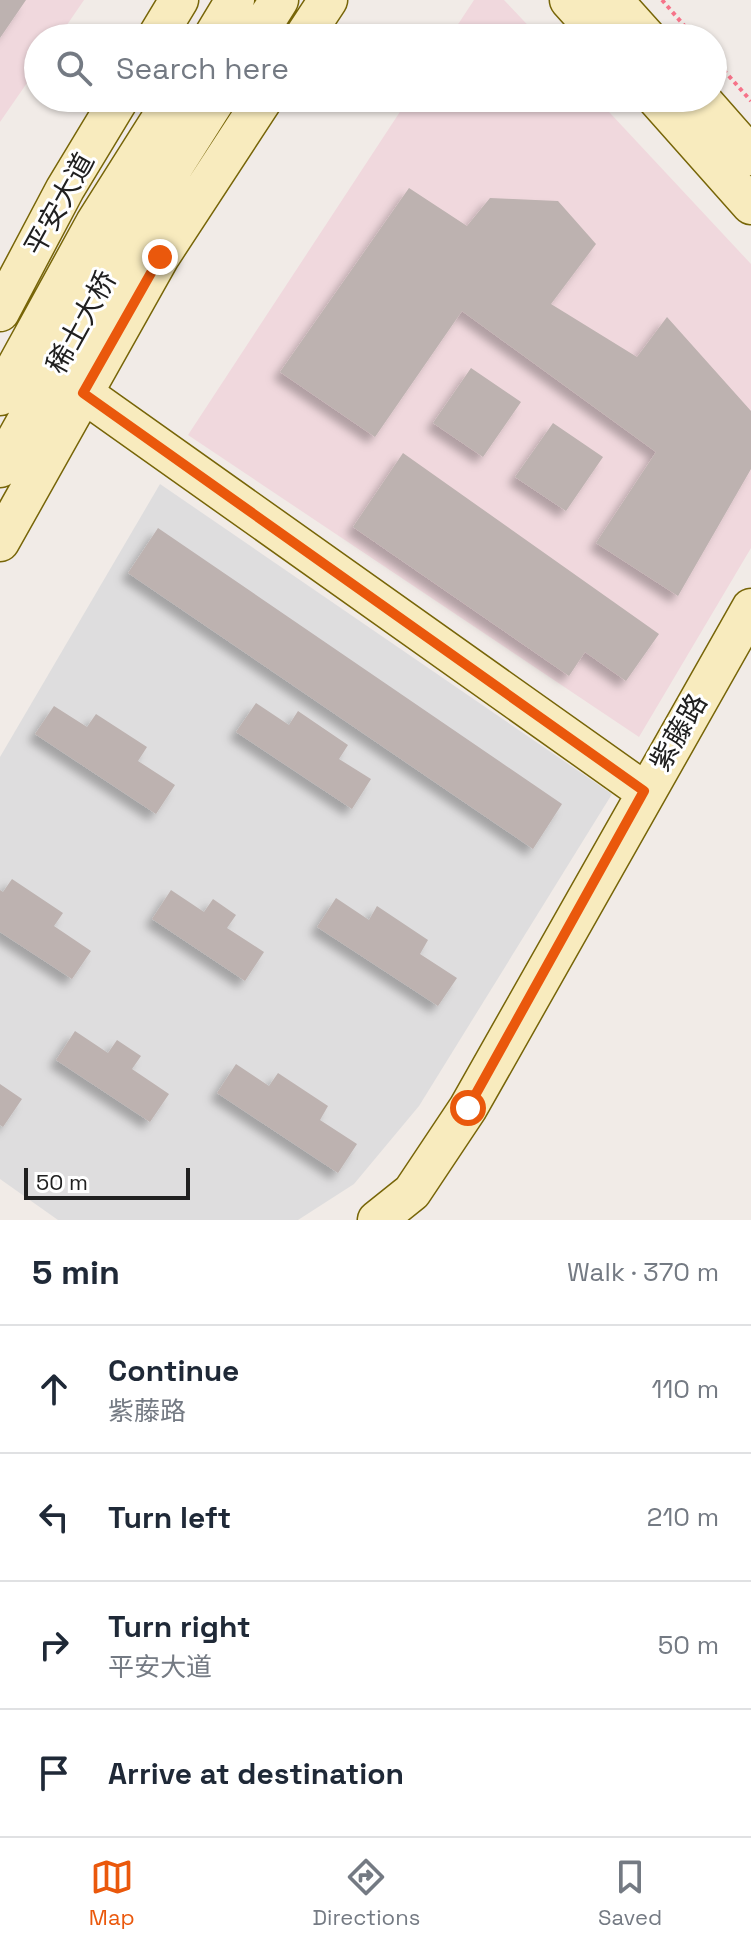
<!DOCTYPE html>
<meta charset="utf-8">
<style>
body{margin:0;font-family:"Space Grotesk","Noto Sans SC",sans-serif;background:#f2f2f3;color:#1f2937}
.scale{position:absolute;left:24px;bottom:20px;width:166px;box-sizing:border-box;padding-left:8px;border:4px solid #202020;border-top:0;font-size:22px;line-height:28px;white-space:nowrap;color:#202020;-webkit-text-stroke:6px #fff;paint-order:stroke}
.stop{position:absolute;width:24px;height:24px;margin:-18px;border:6px solid #ea580c;border-radius:50%;background:#fff}
.stop.end{background:#ea580c;border-color:#fff;box-shadow:0 2px 8px #0008}
.list{margin:0;padding:0;list-style:none}
h2{display:flex;justify-content:space-between;align-items:center;height:104px;margin:0;padding:0 32px;font-size:34px}
h2 small{font-size:26px;font-weight:400;color:#747a83}
.list li{display:grid;grid-template-columns:52px 1fr auto;gap:24px;align-items:center;box-sizing:border-box;height:128px;padding:0 32px;border-top:2px solid #e0e1e3}
.list b{display:block;font-size:30px;white-space:nowrap}
.list p{margin:0;font-size:26px;white-space:nowrap;color:#747a83}
.list em{font-size:26px;font-style:normal;color:#747a83}
.icon{flex:none;width:44px;height:44px;fill:none;stroke:currentColor;stroke-width:2;stroke-linecap:round;stroke-linejoin:round}
.map{position:relative;flex:none;width:751px;height:1220px;overflow:hidden}
.search{position:absolute;background:#fff;box-shadow:0 2px 6px #0004;left:24px;right:24px;top:24px;height:88px;display:flex;align-items:center;gap:20px;box-sizing:border-box;padding:0 28px;border-radius:44px;color:#747a83;font-size:30px}
.sheet{height:616px;background:#fff}
nav{display:flex;justify-content:space-around;align-items:center;box-sizing:border-box;height:112px;border-top:2px solid #e0e1e3;background:#fff;font-size:22px;color:#747a83}
nav a{display:grid;justify-items:center;gap:4px}
nav .on{color:#ea580c}
.map>svg:first-child{display:block}
.residential{fill:#deddde}
.commercial{fill:#f0d8dd}
.building{fill:#bdb2b0;filter:url(#shadow)}
.lines{fill:none;stroke-linecap:round;stroke-linejoin:round}
.secondary-casing{stroke:#776508;stroke-width:41}
.path{stroke:#f67389;stroke-width:4;stroke-dasharray:4 4;stroke-linecap:butt}
.secondary{stroke:#f8ebbe;stroke-width:38}
.route{stroke:#ea580c;stroke-width:10}
.labels{text-anchor:middle;stroke-width:6;stroke-linejoin:round;paint-order:stroke}
.street-label{font-size:28px;fill:#202020;stroke:#fff}
</style>
<div class="map">
<svg width="751" height="1220" viewBox="0 0 751 1220">
<defs>
<filter id="shadow"><feDropShadow dx="-7" dy="7" stdDeviation="4" flood-color="#0004"/></filter>
</defs>
<rect width="100%" height="100%" fill="#f1ebe7"/>
<path class="residential" d="M160,484l452,310 -193,312 -65,78 -56,36h-240l-58,-41v-422z"/>
<path class="commercial" d="M0,0h84l-26,38h-20v29l-38,55z
M474,0h30l36,38h-91z
M409,98h187l155,166v284l-112,189 -451,-302z"/>
<path class="building" d="M0,0h26l-26,38z
M409,188l58,38 23,-28 68,3 38,43 -45,60 86,53 30,-40 84,94v58l-73,127 -82,-53 60,-91 -194,-141 -87,126 -95,-65z
M471,368l50,34 -38,55 -50,-34z
M553,423l50,34 -37,54 -51,-34z
M403,453l256,181 -33,47 -41,-29 -16,24 -216,-149z
M158,528l404,276 -29,45 -405,-276z
M256,703l33,22 9,-14 50,34 -9,14 32,20 -19,30 -116,-77z
M54,706l33,21 9,-13 51,33 -9,14 37,24 -19,29 -121,-80z
M12,879l51,34 -9,13 37,25 -19,28 -72,-47v-42l3,2z
M171,890l33,22 9,-13 23,16 -9,13 37,24 -19,29 -93,-62z
M336,898l33,22 8,-14 51,34 -8,14 37,24 -19,28 -121,-79z
M75,1031l33,22 9,-13 24,16 -9,13 37,25 -19,28 -94,-62z
M236,1064l33,22 9,-13 50,33 -8,14 37,24 -19,29 -121,-80z
M0,1084l22,15 -19,28 -3,-2z"/>
<g class="lines">
<g class="secondary-casing">
<path id="secondary" d="M569,0l34,38
M613,0l34,38
M156,38l23,-38
M212,38l23,-38
M255,38l24,-38
M303,38l25,-38
M656,98l95,107
M700,98l51,58
M0,312l65,-123 55,-91
M83,393l561,398
M0,396l95,-173 79,-125
M0,468l129,-231 88,-139
M0,542l160,-285 104,-159
M377,1220l35,-28 56,-84 283,-500"/>
</g>
<path class="path" d="M662,0l33,38
M713,58l38,43"/>
<use href="#secondary" class="secondary"/>
</g>
<g class="lines">
<path class="route" d="M160,257l-77,136 561,398 -176,317"/>
</g>
<g class="labels">
<g class="street-label">
<text transform="translate(59 204) rotate(-61)" y="10">平安大道</text>
<text transform="translate(81 322) rotate(-61)" y="10">稀土大桥</text>
<text transform="translate(678 732) rotate(-60)" y="10">紫藤路</text>
</g>
</g>
</svg>
<div class="scale">50 m</div>
<div class="stop" style="left:468px;top:1108px"></div>
<div class="stop end" style="left:160px;top:257px"></div>
<div class="search"><svg class="icon" aria-label="search" viewBox="0 0 24 24"><circle cx="10" cy="10" r="6"/><path d="M15 15l6 6"/></svg>Search here</div>
</div>
<section class="sheet">
<h2>5 min<small>Walk · 370 m</small></h2>
<ul class="list">
<li><svg class="icon" aria-label="ahead" viewBox="0 0 24 24"><path d="M12 20V5M6 11l6-6 6 6"/></svg><div><b>Continue</b><p>紫藤路</p></div><em>110 m</em></li>
<li><svg class="icon" aria-label="left" viewBox="0 0 24 24"><path d="M17 20v-9H6M10 6l-5 5 5 5"/></svg><div><b>Turn left</b></div><em>210 m</em></li>
<li><svg class="icon" aria-label="right" viewBox="0 0 24 24"><path d="M7 20v-9h11M14 6l5 5-5 5"/></svg><div><b>Turn right</b><p>平安大道</p></div><em>50 m</em></li>
<li><svg class="icon" aria-label="arrive" viewBox="0 0 24 24"><path d="M6 21V4h12l-3 4 3 4H6"/></svg><div><b>Arrive at destination</b></div></li>
</ul>
</section>
<nav>
<a class="on"><svg class="icon" aria-label="map" viewBox="0 0 24 24"><path d="M3 6l6-2 6 2 6-2v14l-6 2-6-2-6 2zM9 4v14M15 6v14"/></svg>Map</a>
<a><svg class="icon" aria-label="directions" viewBox="0 0 24 24"><path d="M12 3l9 9-9 9-9-9zM9 14v-3h6M13 9l2 2-2 2"/></svg>Directions</a>
<a><svg class="icon" aria-label="saved" viewBox="0 0 24 24"><path d="M7 4h10v16l-5-4-5 4z"/></svg>Saved</a>
</nav>
